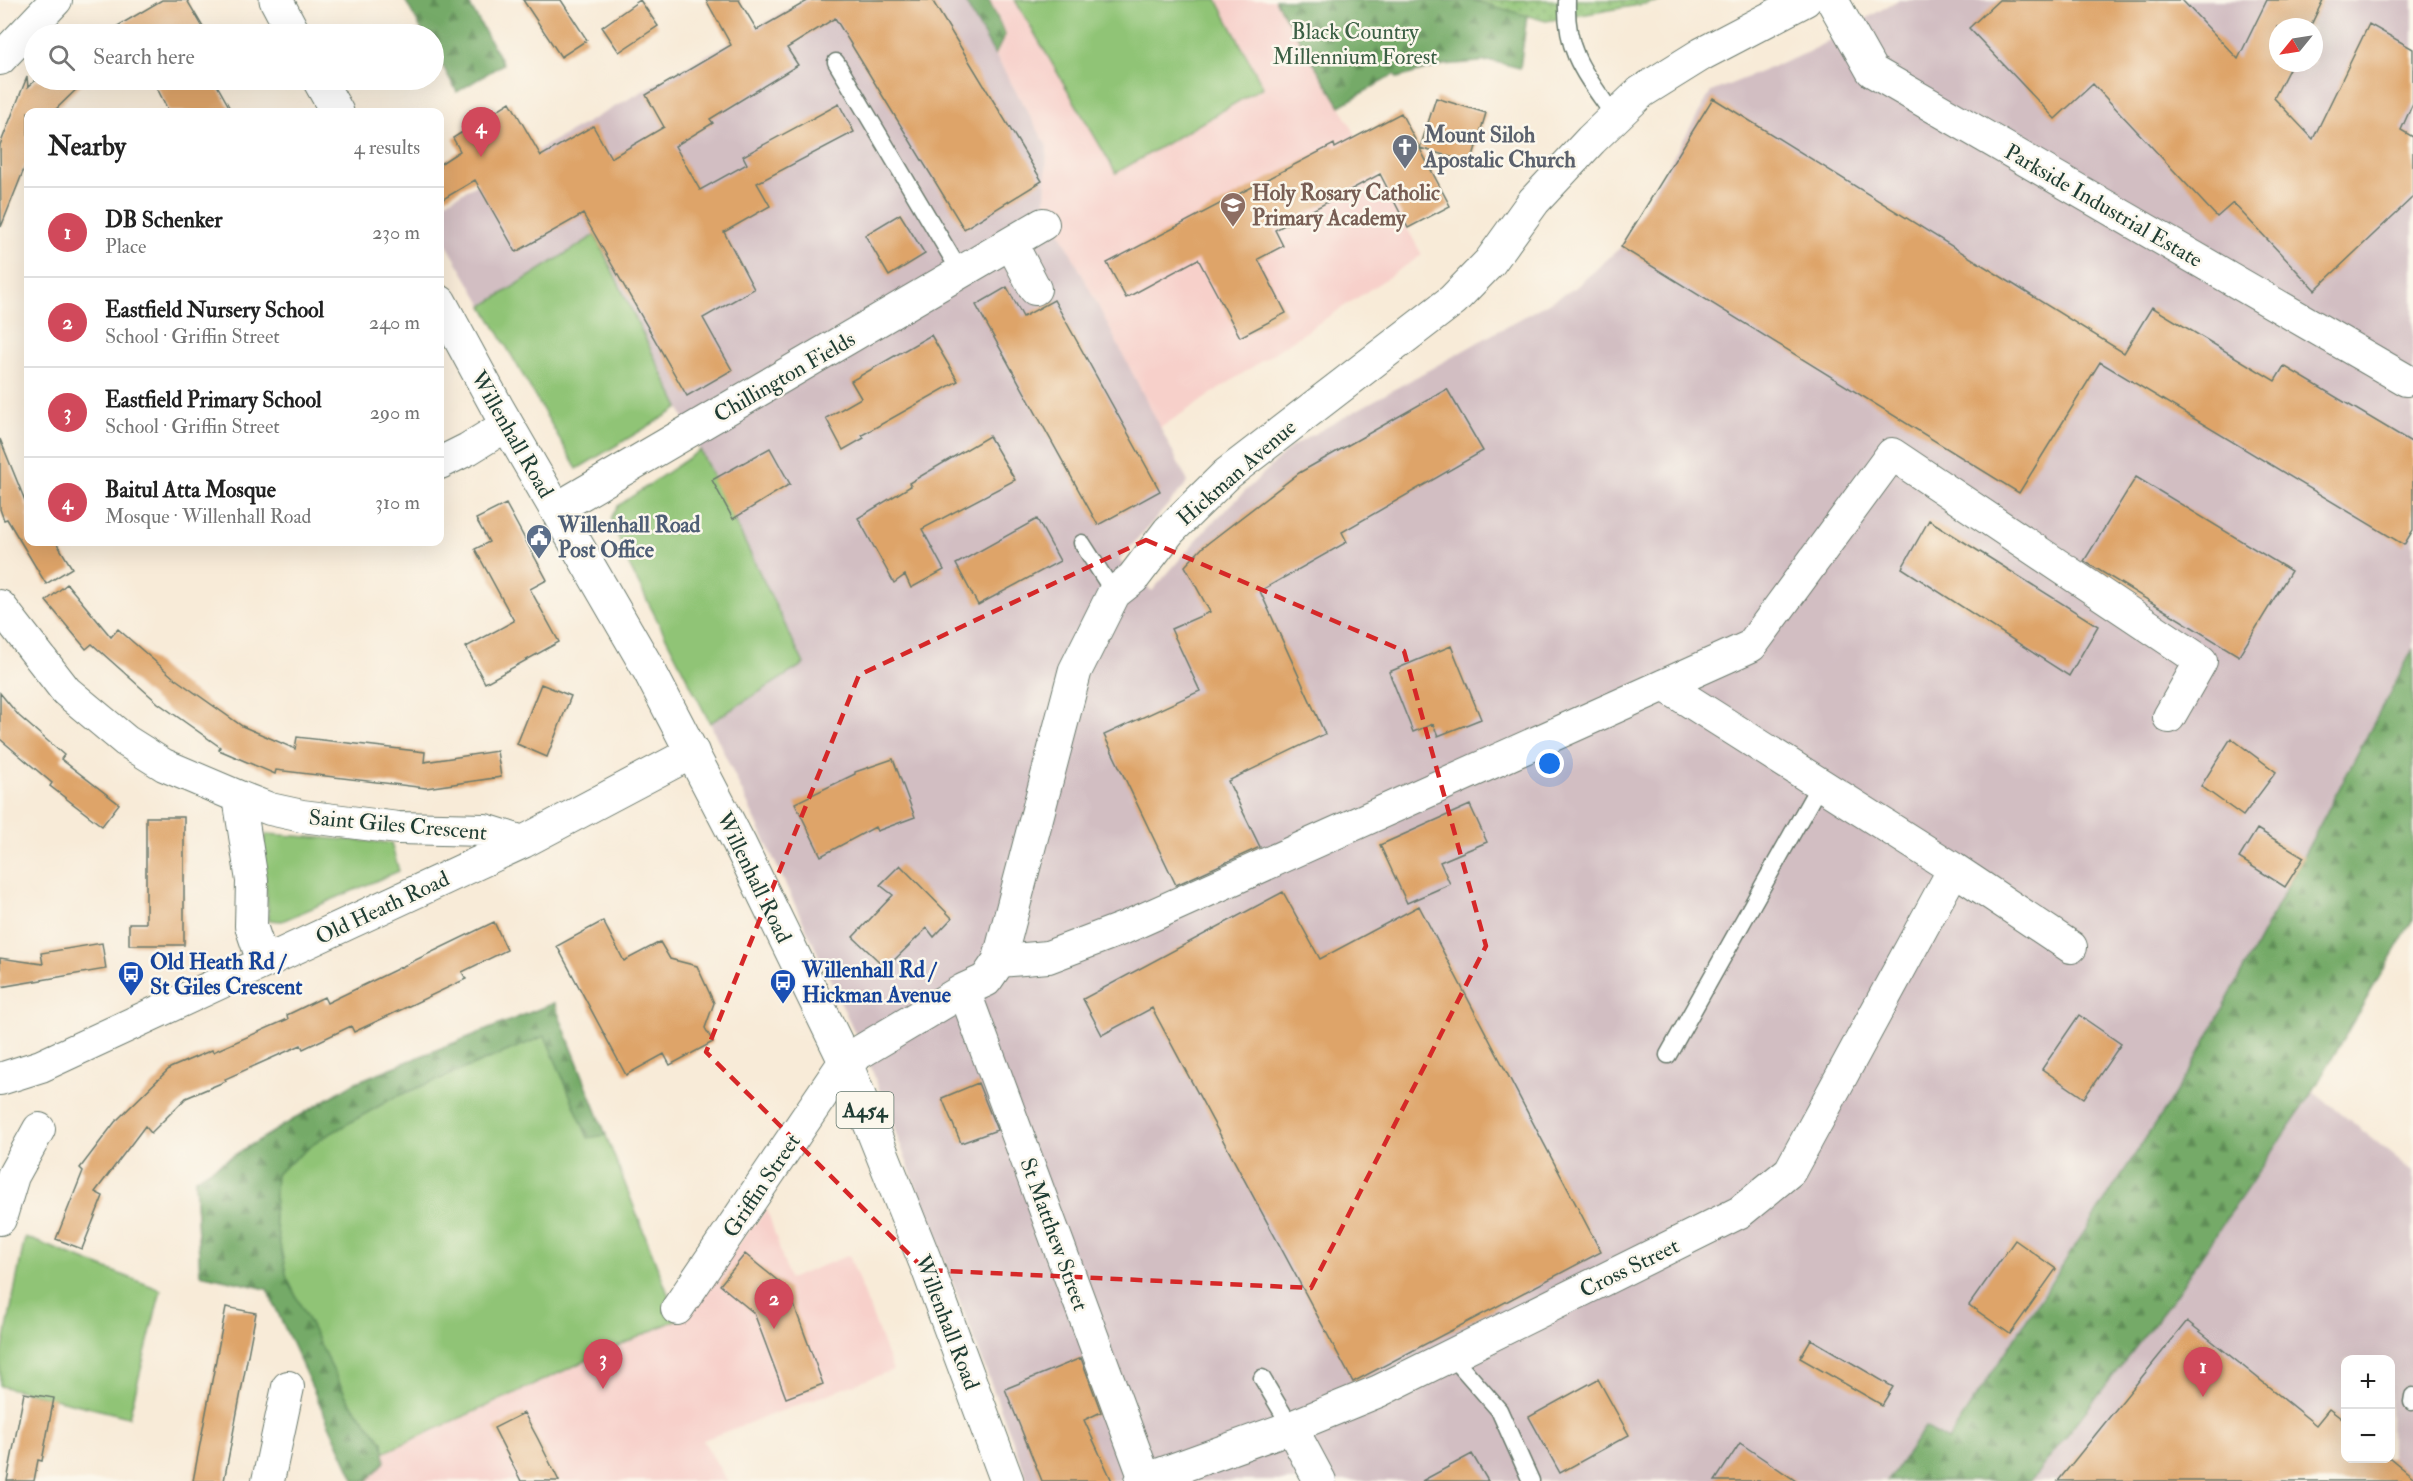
<!DOCTYPE html>
<meta charset="utf-8">
<style>
body{margin:0;font-family:"IM FELL Double Pica",serif;background:#f2f2f2;color:#222}
.controls{position:absolute;right:18px;bottom:18px;display:grid;overflow:hidden;border-radius:12px;box-shadow:0 6px 24px #0002}
.controls button{width:54px;height:54px;display:grid;place-items:center;padding:0;border:0;border-bottom:2px solid #e0e0e0;background:#fff;color:#222;font:30px sans-serif}
.compass{position:absolute;left:2269px;top:18px;width:54px;height:54px;border-radius:50%;background:#fff;box-shadow:0 6px 24px #0002;rotate:240deg}
.you{position:absolute;left:1550px;top:764px;width:21px;height:21px;margin:-15px;border:4px solid #fff;border-radius:50%;background:#1a73e8;box-shadow:0 0 0 9px #1a73e833}
.badge{display:grid;place-items:center;width:39px;height:39px;border-radius:50%;background:#d1495b;color:#fff;font-size:20px;font-weight:700}
.pin{position:absolute;translate:-50% -50px;filter:drop-shadow(0 2px 3px #0008)}
.pin::after{content:'';position:absolute;top:32px;width:21px;height:18px;background:inherit;clip-path:polygon(0 0,100% 0,50% 100%)}
.list{margin:0;padding:0;list-style:none}
h2{display:flex;justify-content:space-between;align-items:center;height:78px;margin:0;padding:0 24px;font-size:26px}
h2 small{font-size:20px;font-weight:400;color:#767676}
.list li{display:grid;grid-template-columns:39px 1fr auto;gap:18px;align-items:center;box-sizing:border-box;height:90px;padding:0 24px;border-top:2px solid #e0e0e0}
.list b{display:block;font-size:22px;white-space:nowrap}
.list p{margin:0;font-size:20px;white-space:nowrap;color:#767676}
.list em{font-size:20px;font-style:normal;color:#767676}
.icon{flex:none;width:33px;height:33px;fill:none;stroke:currentColor;stroke-width:2;stroke-linecap:round;stroke-linejoin:round}
.map{position:relative;flex:none;width:2413px;height:1481px;overflow:hidden}
.search{position:absolute;background:#fff;box-shadow:0 6px 24px #0002;left:24px;top:24px;width:420px;height:66px;display:flex;align-items:center;gap:15px;box-sizing:border-box;padding:0 21px;border-radius:33px;color:#767676;font-size:22px}
.panel{position:absolute;background:#fff;box-shadow:0 6px 24px #0002;left:24px;top:108px;width:420px;height:438px;border-radius:12px}
.map>svg:first-child{display:block}
.built{fill:#f7d0ca}
.industrial{fill:#d2bec2;fill-rule:evenodd}
.green{fill:#90c476;stroke:#588055;stroke-width:1.5}
.forest{fill:url(#forest-firs);stroke:#4a744e;stroke-width:1.5}
.park{fill:url(#park-dots);stroke:#588055;stroke-width:1.5}
.building{fill:#dea469}
.lines{fill:none;stroke-linecap:round;stroke-linejoin:round}
.lane-casing{stroke:#6b7a6d;stroke-width:19}
.street-casing{stroke:#6b7a6d;stroke-width:34}
.secondary-casing{stroke:#6b7a6d;stroke-width:35}
.highway-casing{stroke:#6b7a6d;stroke-width:35}
.lane{stroke:#fff;stroke-width:16}
.street{stroke:#fff;stroke-width:32}
.secondary{stroke:#fff;stroke-width:33}
.highway{stroke:#fff;stroke-width:33}
.marked{fill:none;stroke:#d62828;stroke-width:4.5;stroke-dasharray:12 8;stroke-linejoin:round}
.labels{text-anchor:middle;stroke-width:5;stroke-linejoin:round;paint-order:stroke}
.shield{fill:#fbf7ec;stroke:#61756b;stroke-width:1.5}
.shield-label{font-size:21px;font-weight:bold;fill:#1f3d34}
.park-label{font-size:22px;fill:#3b5f44;stroke:#fbf7ec}
.worship-label{font-size:22px;font-weight:bold;fill:#5b616d;stroke:#fbf7ec;text-anchor:start}
.education-label{font-size:22px;font-weight:bold;fill:#785e54;stroke:#fbf7ec;text-anchor:start}
.street-label{font-size:22px;fill:#1f3d34;stroke:#fbf7ec}
.service-label{font-size:22px;font-weight:bold;fill:#4e5e75;stroke:#fbf7ec;text-anchor:start}
.transit-label{font-size:22px;font-weight:bold;fill:#164399;stroke:#fbf7ec;text-anchor:start}
</style>
<div class="map">
<svg width="2413" height="1481" viewBox="0 0 2413 1481">
<defs>
<pattern id="forest-firs" width="22" height="20" patternUnits="userSpaceOnUse" patternTransform="scale(1.5)"><rect width="22" height="20" fill="#74aa67"/><path d="M5 1l3.5 6h-7zM16 11l3.5 6h-7z" fill="#5f8c56"/></pattern>
<pattern id="park-dots" width="8" height="8" patternUnits="userSpaceOnUse" patternTransform="scale(1.5)"><rect width="8" height="8" fill="#90c476"/><path d="M2 2h.1M6 6h.1" fill="none" stroke="#75a062" stroke-width="1.8" stroke-linecap="round"/></pattern>
</defs>
<rect width="100%" height="100%" fill="#fbf7ec"/>
<filter id="ink" filterUnits="userSpaceOnUse"><feTurbulence type="fractalNoise" baseFrequency=".0167" numOctaves="2"/><feDisplacementMap in="SourceGraphic" scale="12" xChannelSelector="R" yChannelSelector="G"/><feConvolveMatrix kernelMatrix="1 2 1 2 8 2 1 2 1" color-interpolation-filters="sRGB"/></filter>
<filter id="wash" filterUnits="userSpaceOnUse"><feTurbulence type="fractalNoise" baseFrequency=".008" numOctaves="4" result="noise"/><feDisplacementMap in="SourceGraphic" scale="24" xChannelSelector="R" yChannelSelector="G"/><feGaussianBlur stdDeviation="1.35" result="paint"/><feColorMatrix in="noise" values="0 0 0 0 0 0 0 0 0 0 0 0 0 0 0 0 0 1.4 0 .05"/><feComposite in="paint" operator="in"/></filter>
<g filter="url(#wash)">
<rect width="100%" height="100%" fill="#f8ebd8"/>
<path class="built" d="M964,0h311l65,106 82,149 -262,173 -115,-226 2,-56z
M767,1209l22,70 60,-24 44,115 -190,70 24,41h-372l-5,-13 328,-149z"/>
<path class="industrial" d="M805,0h159l83,146 -2,56 143,280 -69,78 33,31 56,-64 83,-80 284,-159 46,-41 90,-155 98,-40 89,-52h515v649l-224,423 -241,369 -23,-14 -37,54h-860l-158,-416 -160,-342 94,-60 -209,-427 -112,70 -43,-73v-28zM2278,27h36v36h-36z
M2313,1091l100,80v310h-382l136,-174zM2346,1360h44v98h-44z"/>
<path class="green" d="M1015,0h202l46,87 -147,86z
M595,235l84,173 -102,61 -94,-163z
M700,450l104,214 -94,59 -81,-158 -18,-47 7,-12z
M267,834l124,9 8,28 -117,50 -13,-1 -7,-75z
M554,1003l124,316 -328,149 -83,-179 -67,-15 -5,-95 159,-96z
M25,1237l136,53 -32,127 -129,-31v-22z"/>
<path class="forest" d="M405,0h62l36,64 -46,28 -23,-42v-16h-10z
M964,0h25l16,35 -10,20z
M1275,0h197l55,15 -7,53 -28,-7 -49,4 -46,13 -2,-4 -55,32z
M2413,649v270l-100,172 -146,216 -136,174h-143l37,-54 23,13 241,-368z
M554,1003l52,132 -18,3 -43,-102 -150,61 -76,43 -43,34 -2,42 13,62 61,122 35,42 2,20 -18,19h-12l-88,-192 -67,-15 -5,-95 159,-96z"/>
<path class="park" d="M1472,0h195l-121,21z"/>
<g id="blocks">
<path class="building" d="M162,0h25l20,34h-103z
M523,0h38l26,40 -26,17z
M640,0l18,26 -39,26 -17,-25z
M706,0h33l18,30 52,-30h123l110,181 -78,48 -129,-211 -48,30 11,17 -88,54 3,4 -38,23 25,44 47,-26 -4,-8 96,-52 15,28 -97,51 13,23 -46,26 30,57 -51,29 29,52 -45,26 -104,-182 -67,38 -41,-72 -35,21v-37l20,-13 -7,-13 57,-36 31,54 52,-30 18,32 53,-31 -18,-32 85,-50z
M1999,0h183l56,59 29,-59h56l-13,27h-32v36h14l-18,35 39,41 56,-115 44,25v54l-12,27 12,7v60l-98,93 -82,-87 -16,14 -124,-133 -38,35 -86,-91z
M27,77l1,10 8,-7h50l-33,32h-25v47l-27,68 -1,-82z
M153,80h61l18,32h-63z
M1436,98l50,15 -15,50 -51,-15z
M1713,98l411,255 28,-46 123,74 9,-15 129,77v87l-9,15 -304,-183 -81,131 -398,-246z
M1401,113l49,93 -42,22 -28,-54 -105,56 8,16 -25,13 28,54 -46,24 -42,-78 -72,39 -19,-35 227,-119 1,4z
M900,214l25,40 -36,22 -24,-41z
M1007,287l16,30 31,-17 106,191 -62,34 -122,-220z
M931,335l27,46 -96,54 2,3 -21,12 -17,-32 35,-20 -10,-17z
M1447,389l36,62 -141,81 5,10 -87,49 65,143 -97,47 32,66 -84,38 -72,-150 96,-44 -29,-62 39,-17 -25,-46 18,-19 96,-74z
M989,436l26,44 -93,49 22,41 -33,18 -6,-13 -11,8 -36,-65 53,-32 -2,-3z
M0,439l28,69v34h28l16,26 -26,16 -39,-65 -3,1 -4,-11z
M770,448l20,36 -57,35 -21,-39z
M2136,477l155,94 -52,85 -155,-95z
M506,504l41,76 -17,9 29,53 -74,41 -19,-36 48,-26 -39,-72 14,-7 -13,-23z
M1037,519l23,42 -82,44 -22,-41z
M1929,520l169,106 -29,50 -167,-108z
M67,584l44,53 7,-8 56,49 68,48 53,23 2,-12 128,15 -1,10 73,-11 4,26 -75,11 -150,-18 -1,4 -56,-24 1,-3 -62,-44 -66,-59 -6,5 -40,-48z
M1451,646l30,73 -43,17 -5,-12 -20,8 -24,-60z
M541,684l30,12 -24,61 -30,-13z
M0,693l19,23 45,39 -3,4 58,45 -17,22 -52,-40 2,-3 -52,-44z
M2231,738l45,34 -33,44 -42,-30z
M893,759l22,58 -38,14 -2,-4 -54,29 -26,-53 60,-29v-2z
M1470,805l17,37 -47,20 10,22 -43,19 -27,-58z
M146,817h38v128h-55v-22h17z
M2257,829l47,28 -19,30 -46,-29z
M900,865l52,53 -18,19 -7,-9 -41,40 -33,-31 40,-42 -13,-10z
M1283,892l37,67 99,-53 182,346 -248,130 -201,-374 -50,27 -19,-36z
M603,921l21,40 36,-19 10,17 27,7 17,37 -9,25 8,14 -43,23 -6,-11 -38,21 -69,-129z
M494,922l13,28 -45,22 4,7 -112,53 -3,-6 -48,23 -2,-4 -76,34 1,2 -40,17 -35,35 -6,-7 -50,66 8,4 -21,53 -26,-10 27,-68 -3,-3 35,-46 55,-54 42,-18 1,2 75,-33 -1,-4 37,-18 3,6z
M102,943l4,26 -106,18v-29l43,6 -2,-11z
M2079,1015l42,29 -37,54 -42,-29z
M978,1083l19,47 -36,13 -19,-45z
M2015,1240l41,29 -46,65 -41,-29z
M745,1254l43,35 35,95 -37,14 -32,-85 -34,-28z
M226,1307l30,6 -32,168h-31z
M2187,1321l129,104 13,-16 17,13v36h44l23,19v4h-355z
M1811,1339l82,48 -11,18 -82,-47z
M1081,1358l20,54 -17,8 28,61h-70l-37,-92z
M1598,1379l31,56 -69,38 -31,-56z
M24,1393l30,5 -12,63 -4,-1 -4,21h-27z
M524,1413l14,26 21,42h-38l-27,-53z
M1740,1443l56,38h-81z
M1472,1454l16,27h-66z"/>
</g>
</g>
<g filter="url(#ink)">
<use href="#blocks" fill-opacity="0" stroke="#6b7a6d" stroke-width="1.5"/>
<g class="lines">
<g class="lane-casing">
<path id="lane" d="M1567,0c-2,54 19,75 48,117
M836,62l125,211
M1082,543l32,50
M1668,1055l152,-271
M1451,1355l48,55 32,71
M1262,1378l29,49
M2412,1402l1,-6"/>
</g>
<g class="street-casing">
<path id="street" d="M1832,0l40,71 534,309
M0,59l56,-59
M1011,243l24,46
M440,463l28,-14 39,-24
M556,509l487,-285
M0,606l66,85 60,50 38,24 75,32 31,12 32,7 96,12 87,2 38,12
M1664,685l290,184 117,78
M239,797l13,84 -1,45 12,36
M999,961l49,-4 76,-29 627,-282 141,-192 309,207 -32,56
M964,990l181,489
M0,1079l41,-13 482,-224 170,-90
M0,1219l13,-43 26,-47
M677,1309l168,-248
M1291,1427l29,54
M268,1481l20,-94
M1141,1481l150,-54 88,-36 361,-179 50,-41 164,-302"/>
</g>
<g class="secondary-casing">
<path id="secondary" d="M845,1061l119,-71 22,-10 13,-19 76,-290 39,-78 19,-15 36,-47 58,-57 226,-174 37,-38 44,-61 57,-61 50,-48 61,-38 103,-54"/>
</g>
<g class="highway-casing">
<path id="highway" d="M276,0l18,34
M319,80l18,32
M440,302l58,107 151,261 90,173 106,218 82,205 80,215"/>
</g>
<use href="#lane" class="lane"/>
<use href="#street" class="street"/>
<use href="#secondary" class="secondary"/>
<use href="#highway" class="highway"/>
</g>
</g>
<path class="marked" d="M1146,540l258,111 82,295 -175,342 -386,-18 -219,-218 153,-377z"/>
<defs>
<g id="church-pin" transform="scale(1.35)"><path d="M0 17L-7.5 6A9.5 9.5 0 1 1 7.5 6Z" fill="#6b7280" stroke="#fbf7ec"/><path d="M-1.2-6h2.4v3.5h3.3v2.4h-3.3V6h-2.4V-.1h-3.3v-2.4h3.3Z" fill="#fff"/></g>
<g id="school-pin" transform="scale(1.35)"><path d="M0 17L-7.5 6A9.5 9.5 0 1 1 7.5 6Z" fill="#8d6e63" stroke="#fbf7ec"/><path d="M0-5L7-2L0 1L-7-2ZM-4 1L0 2.5L4 1V4Q0 6-4 4Z" fill="#fff"/></g>
<g id="civic-pin" transform="scale(1.35)"><path d="M0 17L-7.5 6A9.5 9.5 0 1 1 7.5 6Z" fill="#5c6f8a" stroke="#fbf7ec"/><path d="M-.6-6.5H3V-4.5H.6V-3L4-1V1h2V6H-6V1h2V-1L-.6-3ZM-1.2 2.5V6h2.4V2.5Z" fill="#fff"/></g>
<g id="bus-pin" transform="scale(1.35)"><path d="M0 17L-7.5 6A9.5 9.5 0 1 1 7.5 6Z" fill="#1a4fb4" stroke="#fbf7ec"/><path d="M-5-6H5V4H4V6H2V4H-2V6H-4V4H-5ZM-3.5-4V0h7V-4ZM-3.5 1.2v1.5H-2V1.2ZM2 1.2v1.5H3.5V1.2Z" fill="#fff"/></g>
</defs>
<g fill-rule="evenodd">
<use href="#church-pin" x="1405" y="147"/>
<use href="#school-pin" x="1233" y="205"/>
<use href="#civic-pin" x="539" y="537"/>
<use href="#bus-pin" x="131" y="974"/>
<use href="#bus-pin" x="783" y="982"/>
</g>
<g class="labels">
<rect class="shield" x="836.5" y="1092" width="57" height="36" rx="4.5"/>
<g class="shield-label">
<text x="865" y="1117">A454</text>
</g>
<g class="park-label">
<text x="1355" y="39">Black Country<tspan x="1355" dy="25">Millennium Forest</tspan></text>
</g>
<g class="worship-label">
<text x="1424" y="142">Mount Siloh<tspan x="1424" dy="25">Apostalic Church</tspan></text>
</g>
<g class="education-label">
<text x="1252" y="200">Holy Rosary Catholic<tspan x="1252" dy="25">Primary Academy</tspan></text>
</g>
<g class="street-label">
<text transform="translate(2104 205) rotate(30)" y="8">Parkside Industrial Estate</text>
<text transform="translate(784 376) rotate(-30)" y="8">Chillington Fields</text>
<text transform="translate(513 434) rotate(60)" y="8">Willenhall Road</text>
<text transform="translate(1236 472) rotate(-41)" y="8">Hickman Avenue</text>
<text transform="translate(398 824) rotate(5)" y="8">Saint Giles Crescent</text>
<text transform="translate(755 877) rotate(64)" y="8">Willenhall Road</text>
<text transform="translate(382 907) rotate(-25)" y="8">Old Heath Road</text>
<text transform="translate(761 1185) rotate(-56)" y="8">Griffin Street</text>
<text transform="translate(1055 1234) rotate(70)" y="8">St Matthew Street</text>
<text transform="translate(1629 1267) rotate(-26)" y="8">Cross Street</text>
<text transform="translate(948 1322) rotate(69)" y="8">Willenhall Road</text>
</g>
<g class="service-label">
<text x="558" y="532">Willenhall Road<tspan x="558" dy="25">Post Office</tspan></text>
</g>
<g class="transit-label">
<text x="150" y="969">Old Heath Rd /<tspan x="150" dy="25">St Giles Crescent</tspan></text>
<text x="802" y="977">Willenhall Rd /<tspan x="802" dy="25">Hickman Avenue</tspan></text>
</g>
</g>
</svg>
<div class="controls">
<button>+</button>
<button>−</button>
</div>
<svg class="compass" viewBox="-18 -18 36 36"><path d="M0-13l5 13h-10z" fill="#e53935"/><path d="M0 13l5-13h-10z" fill="#767676"/></svg>
<div class="you"></div>
<div class="pin badge" style="left:2203px;top:1397px">1</div>
<div class="pin badge" style="left:774px;top:1329px">2</div>
<div class="pin badge" style="left:603px;top:1389px">3</div>
<div class="pin badge" style="left:481px;top:157px">4</div>
<div class="search"><svg class="icon" aria-label="search" viewBox="0 0 24 24"><circle cx="10" cy="10" r="6"/><path d="M15 15l6 6"/></svg>Search here</div>
<section class="panel">
<h2>Nearby<small>4 results</small></h2>
<ul class="list">
<li><span class="badge">1</span><div><b>DB Schenker</b><p>Place</p></div><em>230 m</em></li>
<li><span class="badge">2</span><div><b>Eastfield Nursery School</b><p>School · Griffin Street</p></div><em>240 m</em></li>
<li><span class="badge">3</span><div><b>Eastfield Primary School</b><p>School · Griffin Street</p></div><em>290 m</em></li>
<li><span class="badge">4</span><div><b>Baitul Atta Mosque</b><p>Mosque · Willenhall Road</p></div><em>310 m</em></li>
</ul>
</section>
</div>
